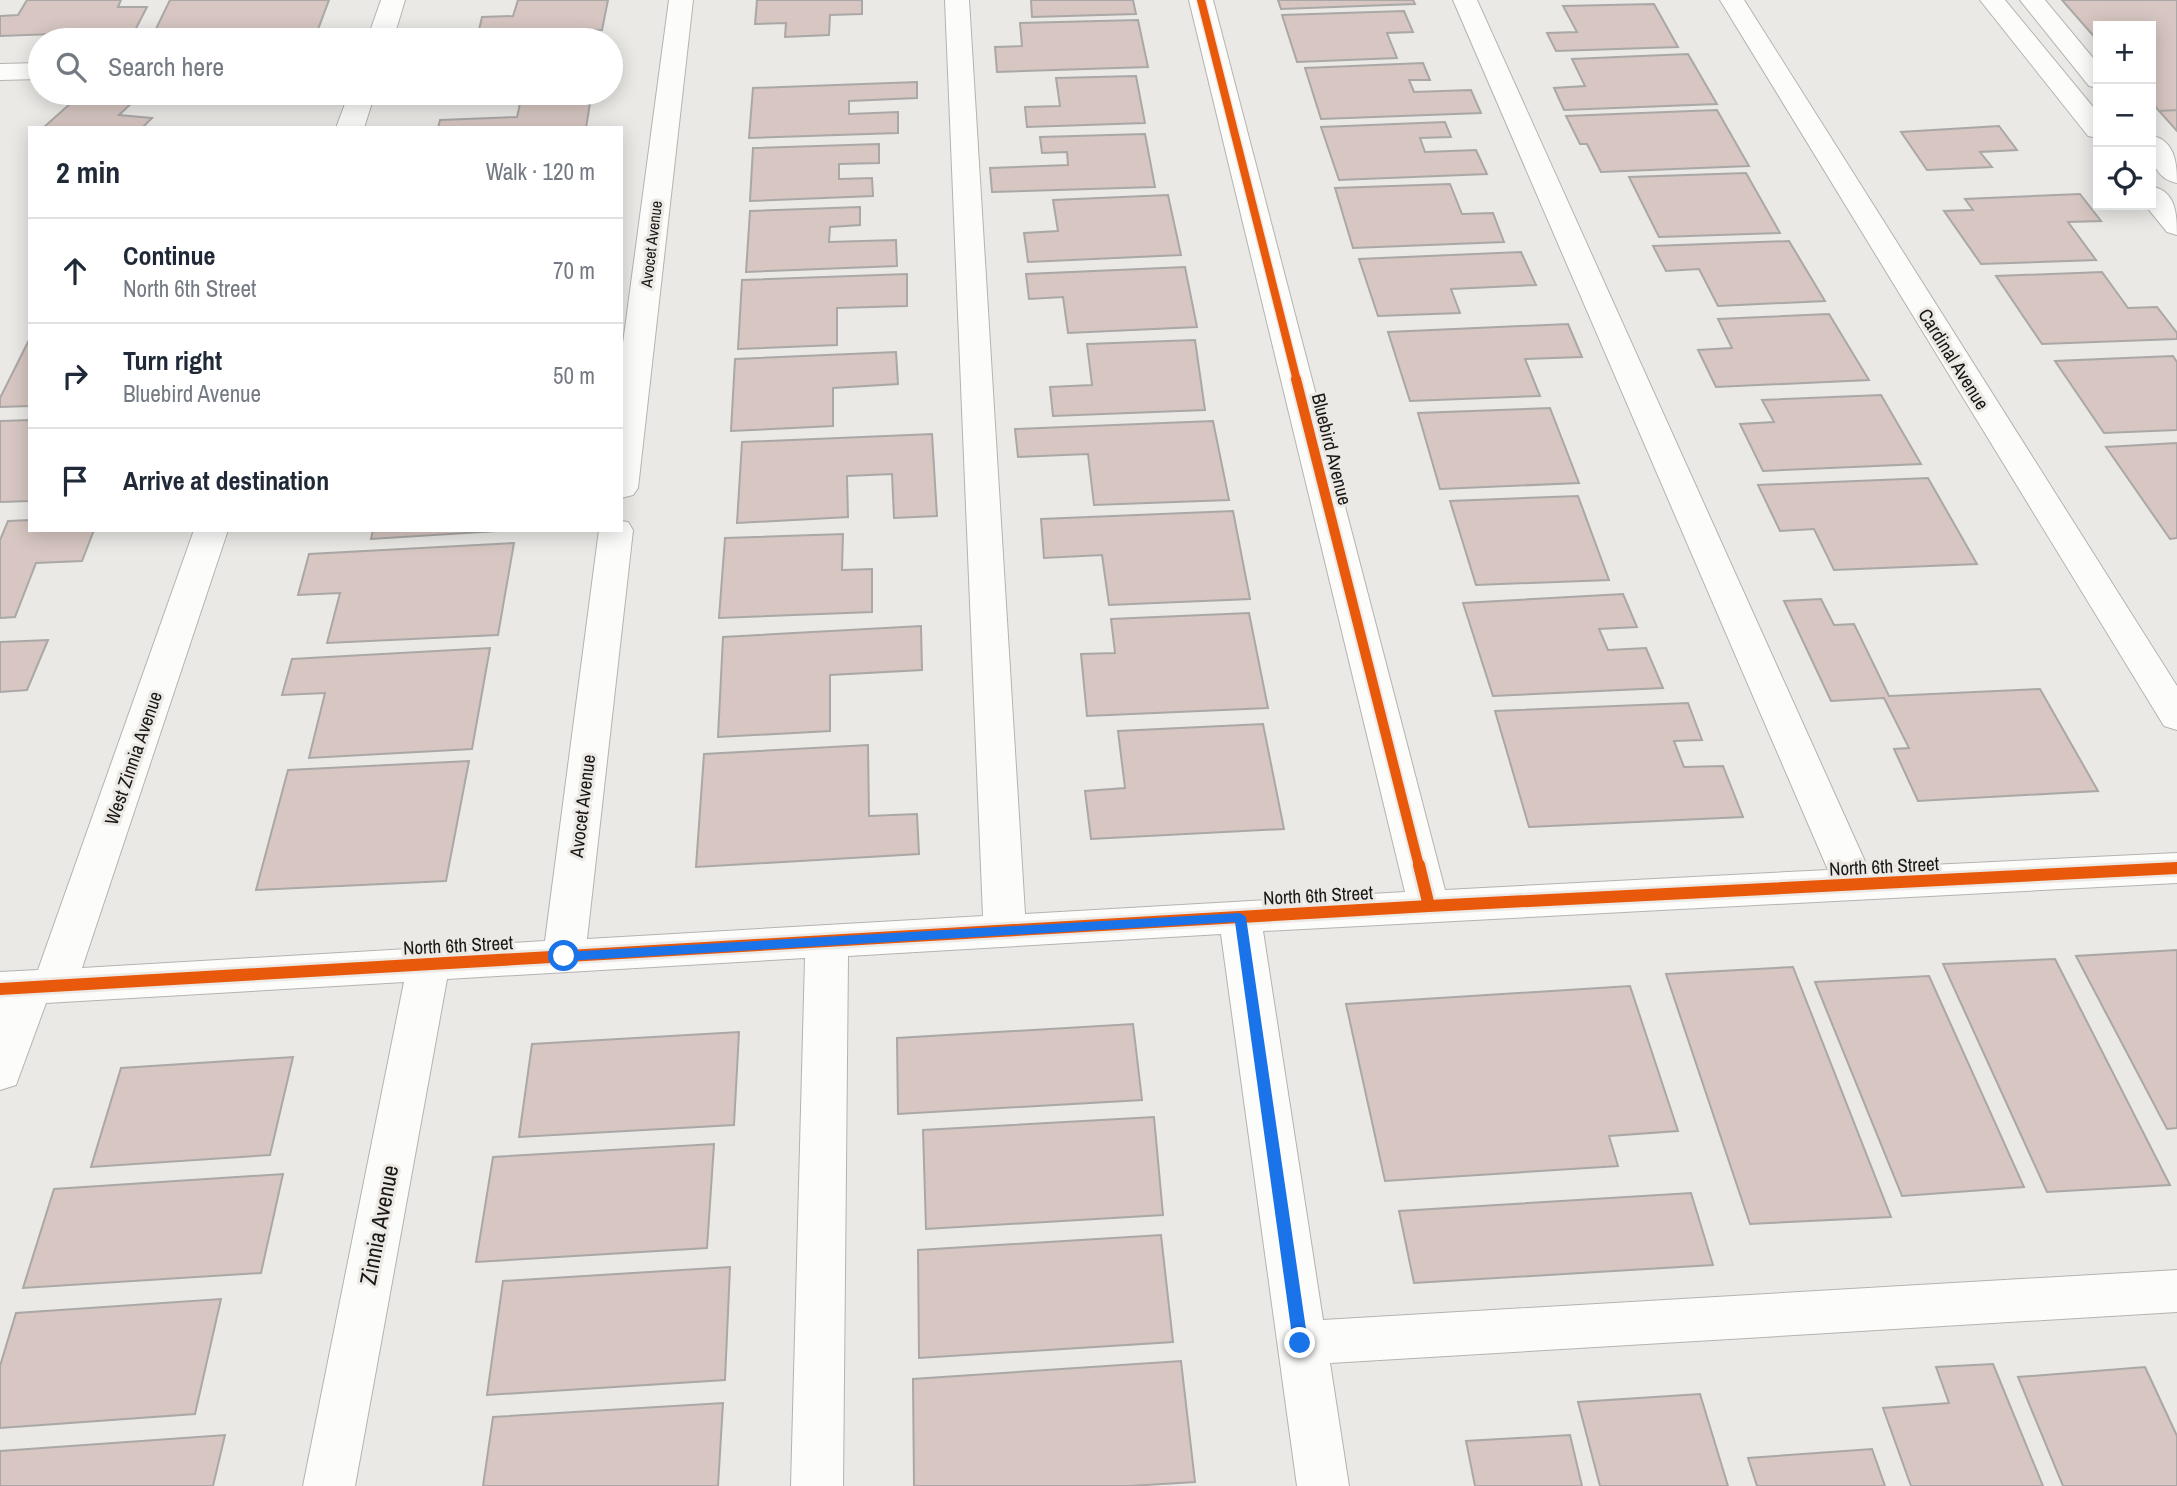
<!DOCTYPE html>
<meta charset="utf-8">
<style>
body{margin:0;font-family:"Archivo Narrow",sans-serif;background:#f6f6f7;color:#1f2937}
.controls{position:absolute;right:21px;top:21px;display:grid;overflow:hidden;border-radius:0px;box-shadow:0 4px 18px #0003}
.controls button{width:63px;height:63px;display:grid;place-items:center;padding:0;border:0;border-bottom:2px solid #e0e1e3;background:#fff;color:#1f2937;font:35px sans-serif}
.stop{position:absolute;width:21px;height:21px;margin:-16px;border:5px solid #1a73e8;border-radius:50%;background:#fff}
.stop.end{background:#1a73e8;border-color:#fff;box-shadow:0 2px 7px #0008}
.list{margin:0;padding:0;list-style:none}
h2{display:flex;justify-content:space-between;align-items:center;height:91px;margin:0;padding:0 28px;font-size:30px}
h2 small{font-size:23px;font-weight:400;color:#747a83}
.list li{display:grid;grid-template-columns:46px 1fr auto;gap:21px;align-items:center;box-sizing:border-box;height:105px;padding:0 28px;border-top:2px solid #e0e1e3}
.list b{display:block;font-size:26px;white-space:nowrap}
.list p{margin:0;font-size:23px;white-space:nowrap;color:#747a83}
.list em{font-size:23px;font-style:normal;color:#747a83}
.icon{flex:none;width:38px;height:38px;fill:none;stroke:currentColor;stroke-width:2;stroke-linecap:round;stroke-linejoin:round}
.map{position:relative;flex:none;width:2177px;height:1486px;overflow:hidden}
.search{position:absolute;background:#fff;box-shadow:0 4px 18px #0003;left:28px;top:28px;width:595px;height:77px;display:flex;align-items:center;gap:18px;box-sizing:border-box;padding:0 24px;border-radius:38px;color:#747a83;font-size:26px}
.panel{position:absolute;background:#fff;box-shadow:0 4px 18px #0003;left:28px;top:126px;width:595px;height:406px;border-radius:0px}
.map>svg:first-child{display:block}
.building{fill:#d7c6c1;stroke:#a9a8a6;stroke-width:2}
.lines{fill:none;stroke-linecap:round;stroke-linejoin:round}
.minor-casing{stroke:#b5b3b1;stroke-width:2}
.minor{fill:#fcfcfb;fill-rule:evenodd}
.cycleway-far2-casing{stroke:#ece9e5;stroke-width:11}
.cycleway-far1-casing{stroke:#ece9e5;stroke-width:14}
.cycleway-casing{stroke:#ece9e5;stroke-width:17}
.cycleway-far2{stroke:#e8590c;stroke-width:8}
.cycleway-far1{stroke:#e8590c;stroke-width:10}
.cycleway{stroke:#e8590c;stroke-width:12}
.route{fill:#1a73e8}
.labels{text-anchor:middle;stroke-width:6;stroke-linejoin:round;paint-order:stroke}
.far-street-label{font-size:16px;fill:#191816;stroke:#ece9e5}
.street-label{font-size:19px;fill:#191816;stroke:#ece9e5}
.near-street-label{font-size:23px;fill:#191816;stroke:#ece9e5}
</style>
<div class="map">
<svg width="2177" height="1486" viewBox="0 0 2177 1486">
<rect width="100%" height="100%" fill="#ebe9e6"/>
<path class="building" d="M27,0h94l-3,7h29l-17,33h-81l4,-6 -53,2v-20l18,-1z
M170,0h159l-15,40h-81l3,-8 -83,3z
M518,0h90l-6,30 -124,4 4,-17 31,-1z
M757,0h105v14l-32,1 -1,20 -44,2 1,-14 -31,1z
M1031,0h102l3,14 -104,3z
M1278,0h135l2,4 -134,5z
M2062,0h115v110l-18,1 -8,-10v-75h-53v15z
M1654,4l24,43 -122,4 -9,-18 30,-1 -14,-26z
M1404,11l9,21 -26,1 10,25 -100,4 -15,-47z
M1138,20l10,47 -151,5 -2,-25 27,-1 -2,-23z
M1688,54l29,50 -153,6 -10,-22 31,-2 -13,-27z
M1423,63l7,17h-21l5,12 57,-2 10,23 -160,6 -16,-51z
M1136,76l9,47 -118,4 -2,-20 35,-1 -4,-28z
M917,82v16l-68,3v13l49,-2v21l-149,5 4,-50z
M81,94l54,6 -16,15 33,3 -10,10h-99z
M591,97l-5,31h-148l2,-8 77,-3 4,-18z
M1717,110l32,56 -148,6 -14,-28h-7l-14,-28z
M2177,110v21l-18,-20z
M1445,122l6,15 -31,1 5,14 51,-2 11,24 -148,6 -18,-53z
M1999,126l18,24 -37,2 12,15 -65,3 -26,-38z
M1145,134l10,53 -163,5 -2,-24 78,-3 -1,-13 -25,1 -2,-16z
M879,144v19l-40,1v15l33,-1 1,18 -123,5 3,-53z
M1746,173l34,60 -121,4 -30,-60z
M1450,184l12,30 31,-1 11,29 -151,6 -18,-60z
M2080,194l21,27 -33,1 28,38 -115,4 -37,-53 29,-1 -8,-11z
M1168,195l13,60 -153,7 -4,-29 34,-2 -5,-31z
M860,207v18l-30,2 -1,15 67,-2 1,26 -151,6 4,-61z
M1789,241l36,60 -107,5 -19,-37 -33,2 -13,-25z
M1521,252l15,33 -85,4 9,24 -82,3 -19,-57z
M1185,267l12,60 -129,6 -5,-36 -34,2 -3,-25z
M2102,272l26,36 29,-1 20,26v6l-135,5 -46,-68z
M907,274v32l-70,2v37l-99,4 4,-69z
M1829,314l40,66 -153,7 -18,-37 34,-2 -14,-29z
M1568,324l14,33 -57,2 15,37 -130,5 -22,-69z
M30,338v68l-30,1v-9z
M1195,340l10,70 -152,6 -3,-29 42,-2 -5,-41z
M896,352l2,32 -65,4v38l-102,5 4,-72z
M2173,356l4,6v68l-73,3 -49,-72z
M1881,395l40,69 -158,7 -23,-47 34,-2 -12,-22z
M1550,408l29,75 -139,6 -22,-76z
M30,420v81l-30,1v-81z
M1213,421l16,79 -135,5 -6,-51 -70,3 -3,-28z
M932,434l5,82 -43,2 -2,-44 -45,2 1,41 -111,6 5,-81z
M2177,443v95l-7,1 -64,-92z
M1928,478l49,86 -143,6 -20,-41 -34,2 -22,-46z
M1578,496l31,84 -133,5 -26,-84z
M1233,511l17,88 -141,6 -7,-50 -58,3 -3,-39z
M30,520v10h64l-12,31 -46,2 -21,54 -15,1v-78l8,-19z
M373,530h143l-145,9z
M843,534l-1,36 30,-1v43l-153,6 6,-80z
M514,543l-16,92 -171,8 13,-50 -42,2 11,-41z
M1623,594l14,33 -38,2 9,21 38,-2 17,40 -170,8 -30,-93z
M1821,599l13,26 20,-1 35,72 151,-7 58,102 -180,10 -24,-52 15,-1 -25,-50 -53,3 -47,-100z
M1249,613l19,95 -181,8 -6,-62 34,-1 -4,-34z
M921,626l1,44 -92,5v56l-112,6 5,-100z
M48,640l-21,50 -27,2v-50z
M490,648l-18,101 -163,9 16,-65 -43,2 10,-36z
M1688,703l14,37 -28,1 10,26 39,-1 20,51 -214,10 -34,-116z
M1263,724l21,105 -193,10 -6,-48 40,-3 -7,-57z
M868,745l1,71 48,-2 2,40 -223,13 8,-113z
M469,761l-23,120 -190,9 32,-120z
M2177,950v178l-10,1 -91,-173z
M2055,959l115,226 -123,7 -104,-228z
M1793,967l98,250 -141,7 -84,-250z
M1929,976l95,211 -122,9 -87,-214z
M1630,986l48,145 -69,5 9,30 -233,15 -39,-177z
M1133,1024l9,76 -244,14 -1,-76z
M739,1032l-5,93 -215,12 13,-93z
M293,1057l-23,98 -179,12 30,-99z
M1154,1117l9,98 -237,14 -3,-99z
M714,1144l-7,104 -231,14 17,-105z
M283,1174l-22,99 -238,15 31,-99z
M1691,1193l22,72 -299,18 -15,-72z
M1161,1235l12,107 -254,16 -1,-108z
M730,1267l-5,113 -238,15 16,-114z
M221,1299l-26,115 -195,14v-62l16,-53z
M1181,1361l14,121 -65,4h-216l-1,-107z
M1993,1364l50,122h-132l-28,-78 66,-5 -13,-36z
M2145,1367l32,69v50h-114l-45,-109z
M1700,1394l28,92h-128l-22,-84z
M723,1403l-5,83h-235l10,-69z
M225,1435l-12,51h-213v-35z
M1570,1435l12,51h-107l-9,-45z
M1872,1449l13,37h-128l-9,-28z"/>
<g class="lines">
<g class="minor-casing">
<path id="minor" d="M381,0h24l-12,40h-26z
M669,0h24l-55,488 -5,7 -12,3v-140z
M945,0h24l56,914 380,-22 -216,-892h24l232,890 383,-20 -375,-870h24l391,868 309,-15v30l-914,48 60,389 854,-50v42l-847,51 19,123h-52l-76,-552 -373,22 -5,530h-52l14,-528 -358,21 -92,507h-52l101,-504 -358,21 -30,82 -16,5v-118l38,-2 156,-440h34l-146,438 463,-27 54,-411h22v-9l7,1 5,8 -46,409 396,-23z
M1720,0h24l433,686v44l-13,-4z
M1980,0h25l93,113v25l-10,-2z
M2020,0h25l53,64v24l-9,-2z
M40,63v16l-40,1v-16z
M349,93h26l-11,35h-28z
M2151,135c24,6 26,27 26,48 -24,-5 -27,-27 -26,-48z
M2151,186c25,5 26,27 26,49l-10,-3 -22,-27h6z"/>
</g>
<use href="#minor" class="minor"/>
<g class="cycleway-far2-casing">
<path id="cycleway-far2" d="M1201,0l96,381"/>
</g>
<g class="cycleway-far1-casing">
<path id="cycleway-far1" d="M1296,379l123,487"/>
</g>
<g class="cycleway-casing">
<path id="cycleway" d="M1419,865l10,41
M0,989l1429,-83 748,-38"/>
</g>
<use href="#cycleway-far2" class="cycleway-far2"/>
<use href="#cycleway-far1" class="cycleway-far1"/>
<use href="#cycleway" class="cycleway"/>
</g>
<path class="route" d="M1240,913l6,4 62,426 -8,7 -7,-7 -58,-421 -671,39 -6,-5 6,-4z"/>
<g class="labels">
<g class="far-street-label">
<text transform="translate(651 244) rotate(-83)" y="6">Avocet Avenue</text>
</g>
<g class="street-label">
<text transform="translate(1954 359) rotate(58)" y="7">Cardinal Avenue</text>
<text transform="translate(1332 449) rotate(76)" y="7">Bluebird Avenue</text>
<text transform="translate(133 758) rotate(-71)" y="7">West Zinnia Avenue</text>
<text transform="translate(582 806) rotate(-83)" y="7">Avocet Avenue</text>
<text transform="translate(1884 866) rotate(-3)" y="7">North 6th Street</text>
<text transform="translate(1318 895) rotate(-3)" y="7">North 6th Street</text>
<text transform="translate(458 945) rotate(-3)" y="7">North 6th Street</text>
</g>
<g class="near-street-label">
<text transform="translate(379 1225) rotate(-79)" y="8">Zinnia Avenue</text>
</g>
</g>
</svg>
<div class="controls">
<button>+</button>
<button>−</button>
<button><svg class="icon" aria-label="locate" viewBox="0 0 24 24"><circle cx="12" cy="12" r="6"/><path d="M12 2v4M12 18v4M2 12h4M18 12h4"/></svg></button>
</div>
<div class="stop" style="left:564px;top:956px"></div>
<div class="stop end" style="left:1300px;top:1343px"></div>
<div class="search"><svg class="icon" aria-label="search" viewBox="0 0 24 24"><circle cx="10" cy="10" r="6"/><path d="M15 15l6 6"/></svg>Search here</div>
<section class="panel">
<h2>2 min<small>Walk · 120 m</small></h2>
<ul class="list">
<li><svg class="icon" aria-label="ahead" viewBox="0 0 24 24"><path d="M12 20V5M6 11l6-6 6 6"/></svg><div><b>Continue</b><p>North 6th Street</p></div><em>70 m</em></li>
<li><svg class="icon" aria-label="right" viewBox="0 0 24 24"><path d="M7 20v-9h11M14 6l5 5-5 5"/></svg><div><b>Turn right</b><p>Bluebird Avenue</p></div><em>50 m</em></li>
<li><svg class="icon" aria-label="arrive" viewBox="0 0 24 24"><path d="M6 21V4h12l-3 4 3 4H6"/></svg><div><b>Arrive at destination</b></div></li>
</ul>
</section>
</div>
